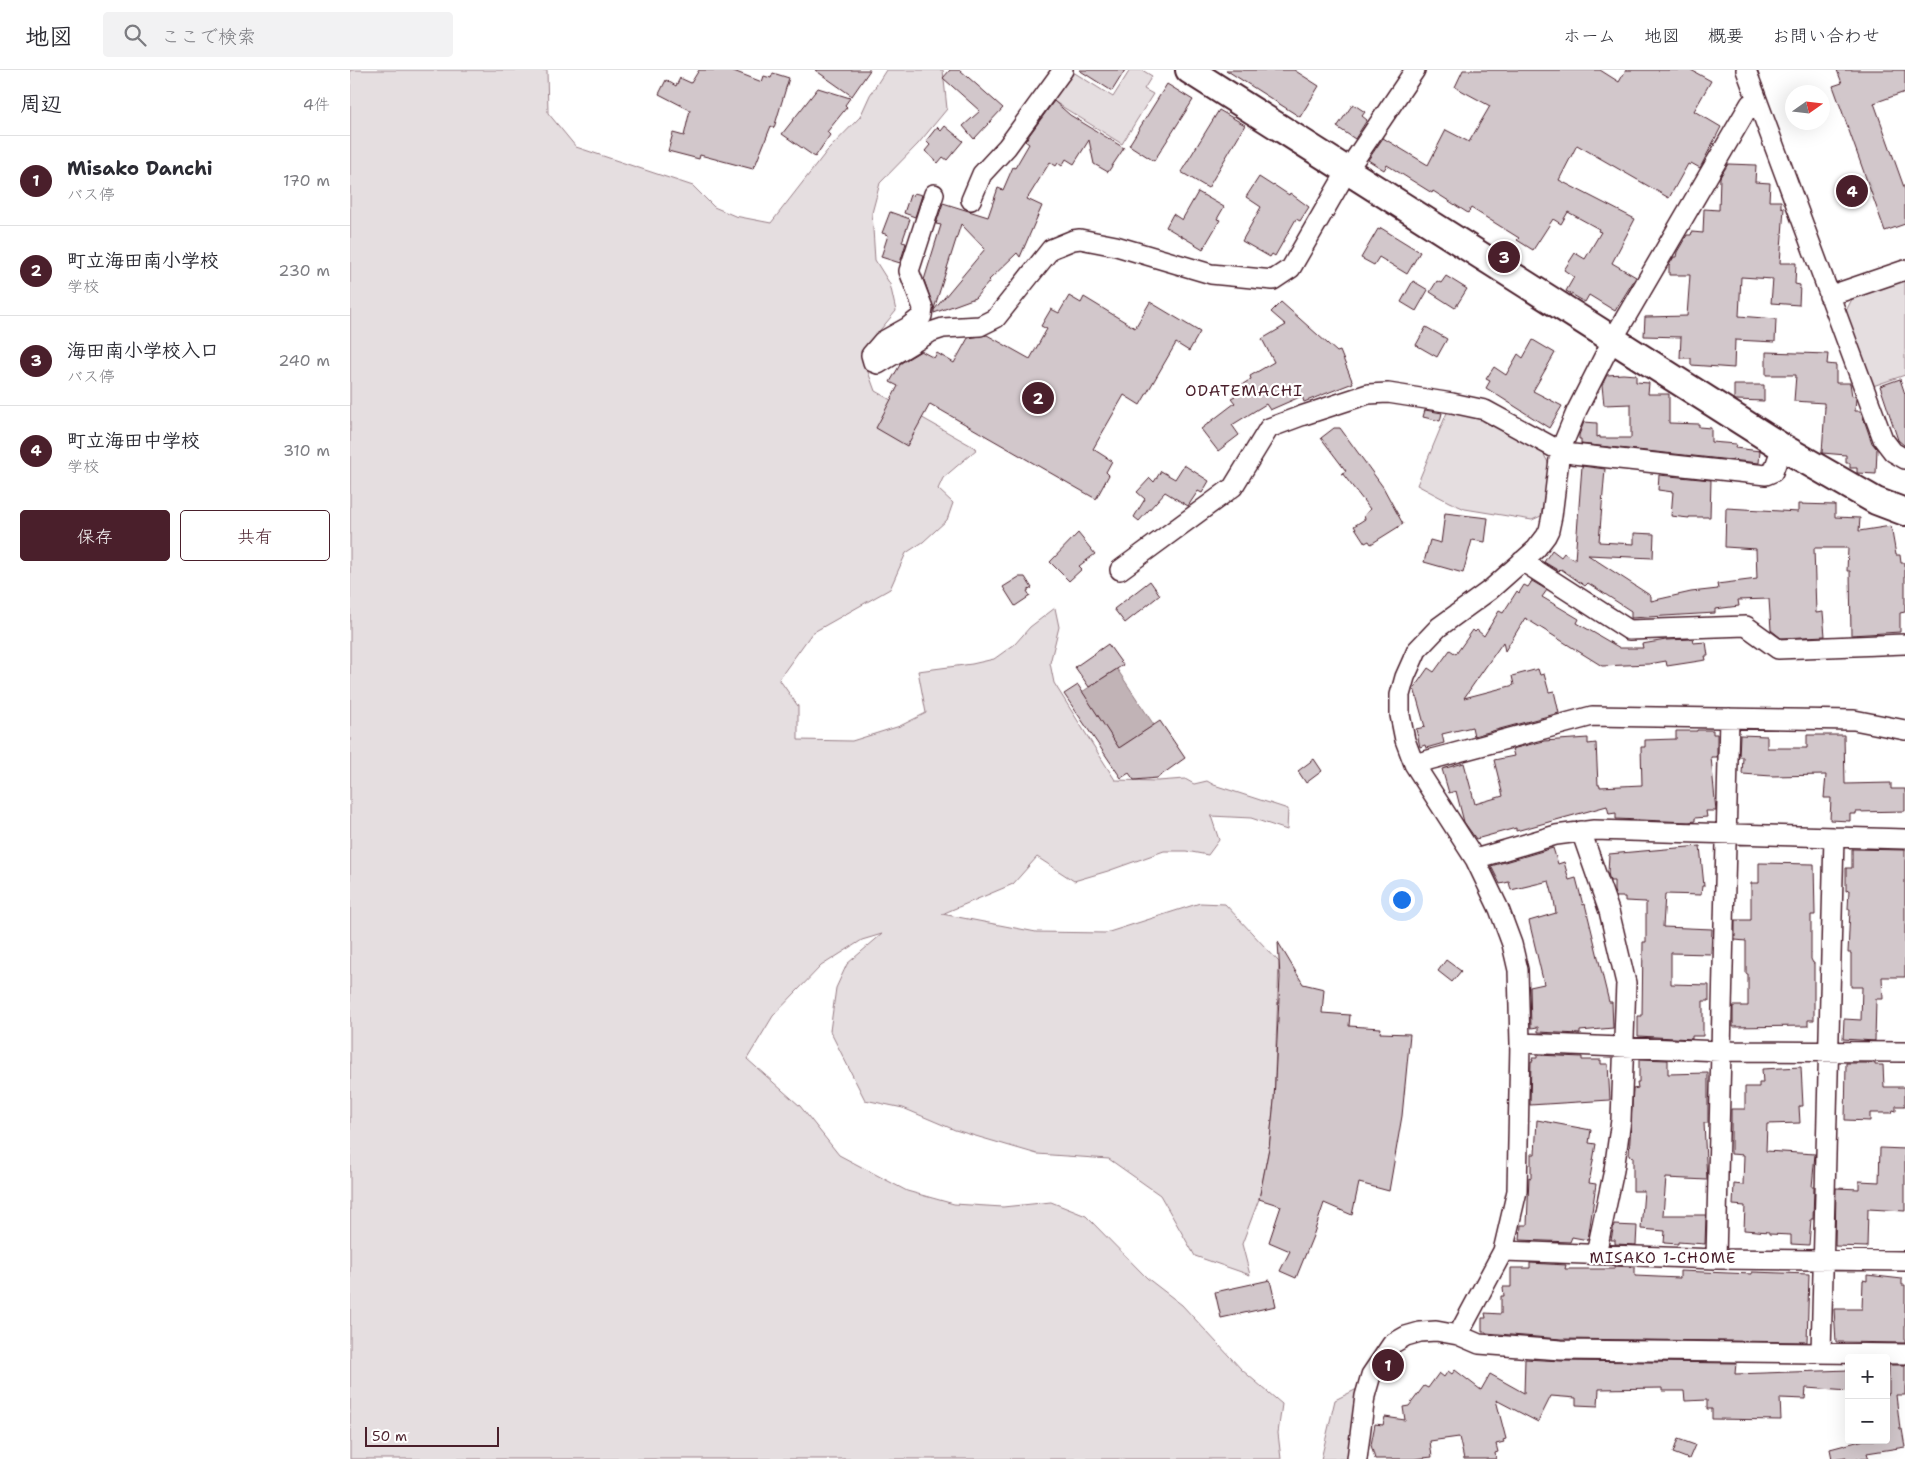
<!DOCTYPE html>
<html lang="ja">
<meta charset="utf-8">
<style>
body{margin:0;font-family:"Shantell Sans","Klee One",sans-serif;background:#f2f2f3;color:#2b2b33}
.controls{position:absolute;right:15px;bottom:15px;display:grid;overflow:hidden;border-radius:5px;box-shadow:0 5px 20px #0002}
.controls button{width:45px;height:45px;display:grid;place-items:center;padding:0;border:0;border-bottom:1px solid #e1e1e2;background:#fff;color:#2b2b33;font:25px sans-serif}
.compass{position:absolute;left:1435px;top:15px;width:45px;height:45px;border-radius:50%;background:#fff;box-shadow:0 5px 20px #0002;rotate:76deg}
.scale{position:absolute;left:15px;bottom:12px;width:134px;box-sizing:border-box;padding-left:5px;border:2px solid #4a1f2b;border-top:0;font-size:14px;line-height:18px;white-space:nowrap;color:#4a1f2b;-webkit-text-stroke:4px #fff;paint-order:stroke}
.you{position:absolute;left:1051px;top:829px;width:18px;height:18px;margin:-12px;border:4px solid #fff;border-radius:50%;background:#1a73e8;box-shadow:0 0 0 8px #1a73e833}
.badge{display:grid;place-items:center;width:32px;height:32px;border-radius:50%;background:#4a1f2b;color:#fff;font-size:16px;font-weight:700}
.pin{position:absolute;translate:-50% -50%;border:2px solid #fff;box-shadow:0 1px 5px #0006}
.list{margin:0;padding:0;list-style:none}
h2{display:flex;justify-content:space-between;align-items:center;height:65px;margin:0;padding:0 20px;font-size:21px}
h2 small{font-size:16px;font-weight:400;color:#7c7c81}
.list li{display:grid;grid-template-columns:32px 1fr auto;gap:15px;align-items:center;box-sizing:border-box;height:90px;padding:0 20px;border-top:1px solid #e1e1e2}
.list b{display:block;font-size:19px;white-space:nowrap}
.list p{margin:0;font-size:16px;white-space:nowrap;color:#7c7c81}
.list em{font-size:16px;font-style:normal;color:#7c7c81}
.actions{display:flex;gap:10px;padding:15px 20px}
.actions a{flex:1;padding:11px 0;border:1px solid #4a1f2b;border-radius:5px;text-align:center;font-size:18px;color:#4a1f2b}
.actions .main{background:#4a1f2b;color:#fff}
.icon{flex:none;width:28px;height:28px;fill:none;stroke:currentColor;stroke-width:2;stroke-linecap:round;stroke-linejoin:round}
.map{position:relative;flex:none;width:1555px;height:1389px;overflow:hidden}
header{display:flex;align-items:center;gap:30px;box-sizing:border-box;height:70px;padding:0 25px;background:#fff;border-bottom:1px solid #e1e1e2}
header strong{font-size:24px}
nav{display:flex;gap:28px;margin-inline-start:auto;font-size:18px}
.search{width:350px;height:45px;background:#f2f2f3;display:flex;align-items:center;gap:12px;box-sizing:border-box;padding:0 18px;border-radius:5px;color:#7c7c81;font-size:19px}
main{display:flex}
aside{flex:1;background:#fff}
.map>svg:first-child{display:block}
.green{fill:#e5dee0;stroke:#987e86}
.water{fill:#c1b3b6;stroke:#91787e}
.building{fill:#d2c7cb;stroke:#4a1f2b}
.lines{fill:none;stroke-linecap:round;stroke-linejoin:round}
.street-casing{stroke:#4a1f2b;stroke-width:22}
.secondary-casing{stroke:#4a1f2b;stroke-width:30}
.street{stroke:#fff;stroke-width:19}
.secondary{stroke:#fff;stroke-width:26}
.labels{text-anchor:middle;stroke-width:4.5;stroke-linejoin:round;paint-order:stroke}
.neighbourhood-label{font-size:15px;letter-spacing:1px;fill:#4a1f2b;stroke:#fff}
.quarter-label{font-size:16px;letter-spacing:1px;fill:#4a1f2b;stroke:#fff}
</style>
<header>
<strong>地図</strong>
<div class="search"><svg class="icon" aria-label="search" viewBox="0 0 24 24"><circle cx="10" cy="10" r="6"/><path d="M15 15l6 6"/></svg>ここで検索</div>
<nav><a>ホーム</a><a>地図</a><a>概要</a><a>お問い合わせ</a></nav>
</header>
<main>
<aside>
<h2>周辺<small>4件</small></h2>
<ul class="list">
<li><span class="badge">1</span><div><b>Misako Danchi</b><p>バス停</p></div><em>170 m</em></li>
<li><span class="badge">2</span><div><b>町立海田南小学校</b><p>学校</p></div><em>230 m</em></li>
<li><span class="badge">3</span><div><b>海田南小学校入口</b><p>バス停</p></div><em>240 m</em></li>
<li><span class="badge">4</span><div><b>町立海田中学校</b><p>学校</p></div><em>310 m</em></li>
</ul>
<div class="actions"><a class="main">保存</a><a>共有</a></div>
</aside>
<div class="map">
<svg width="1555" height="1389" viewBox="0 0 1555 1389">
<rect width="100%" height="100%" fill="#fff"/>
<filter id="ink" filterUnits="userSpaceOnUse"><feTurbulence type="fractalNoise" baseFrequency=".02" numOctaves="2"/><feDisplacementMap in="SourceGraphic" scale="10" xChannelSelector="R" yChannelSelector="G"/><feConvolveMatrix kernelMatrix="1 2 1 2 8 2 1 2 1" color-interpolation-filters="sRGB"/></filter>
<g filter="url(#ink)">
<path class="green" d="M0,0h197l1,43 28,34 117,39 21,21 21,9 36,7 56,-72 33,-34 10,-22 16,-25h57l4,39 -29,35 -38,39 -8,30 3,47 15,24 6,27 -30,36 1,22 8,22 102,58 -34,29 -5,11 15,14 -6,17 -24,22 -17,11 -16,36 -78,44 -33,46 19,27v34l54,1 48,-15 26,-13 -8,-42 54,-7 22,-5 21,-15 15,-17 25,-19 4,19 -9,36 4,20 61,97 43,1 27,-2 9,5 13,-3 7,4 74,24 -1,21 -36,-12 -40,-2 8,24 -11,15 -22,-4h-22l-56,20 -34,10 -37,-24 -24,27 -71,30 94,18 70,1 94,-30 25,1 54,58 -5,139 -5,47 -10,51 -17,45 8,31 -55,-19 -35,-61 -51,-36 -72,-5 -82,-24 -52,-22 -38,-8 -35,-69 6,-43 11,-24 35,-30 -20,6 -41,26 -48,50 -26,43 53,47 39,49 68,36 47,13 49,3 48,-5 35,14 61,62 35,27 60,65 40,34 -4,29 3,26h-931z
M720,0l43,27 17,-27h12l10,6 -8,13 9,5 -31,50 -72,-45z
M1555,209v96l-35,12 -25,-74 8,-16z
M1098,340l31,3 59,31 11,20 -2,26 -6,26 -9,4 -67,-11 -16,-7 -32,-17z
M1007,1319l2,13 -6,57h-32l14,-59z"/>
<path class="water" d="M767,599l37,56 -35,23 -37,-56z"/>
<path class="building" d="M349,0h32l31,12 2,-6 7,2 2,-5 16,5 -15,50 -3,-2 -16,40 -1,-1 -1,4 -53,-14 -1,4 -31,-8 5,-18 11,3 6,-26 -31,-16 7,-14 10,6 4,-8 11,5z
M465,0h55l-18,26z
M600,0h10l43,38 -29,31 -11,-13 17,-15 -37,-33z
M729,0h46l-13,21z
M876,0h68l25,16 -19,31z
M1113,0h137l19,12 7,-12h65l20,11 -17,30 27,16 -21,41 -9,-5 -1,2 -2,-1 -19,34 -92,-53 -18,35 76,39 -23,44 24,14 -21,34 -26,-16 -4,7 -19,-11 8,-14 -10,-7 11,-17 10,6 16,-27 -3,-1 1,-2 -31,-17 -7,12 -8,-5 -20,31 -16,-10 2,-2 -48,-30 -3,5 -35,-22 -1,2 -45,-28 -3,5 -16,-10 15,-22 45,27 18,-35 23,12 21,-36 -35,-19z
M1487,0h68v22l-31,11 31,87v34l-20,7 -52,-145 9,-3z
M817,14l26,16 -39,61 -25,-16z
M468,18l32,10 -5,7 2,2 -20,25 3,3 -15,22 -33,-23z
M704,31l16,14 54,33 -16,24 -14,-8 -5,-24 -15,24 -8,-5 -4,7 -4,-3 -2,3 -6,-4 -23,37 15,7 -22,51 -3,-4 -28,27 1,1 -15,17 -41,15v-3l51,-61 -24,-25 -27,85 -10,-29 17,-55 -5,-1 7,-21 45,14 10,-29 5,2 10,-23 2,1 14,-24 -4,-3z
M1003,34l12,8 -3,4 5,4 -12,19 -18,-12z
M869,40l26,15 -37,63 -27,-16z
M595,56l18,15 -16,19 -4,-3 -5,6 -13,-12 5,-6 -4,-4 11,-14 4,4z
M1378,94l28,1 -1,17 15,1 -1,18h12v6l3,1 -4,55h16l-1,21 5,1 -1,20 -28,-2 2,-24 -32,-2 -2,39 37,3 -1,23 -40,-2 -1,28 -43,-3v-7h-11l1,-21 -37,-1 1,-19 42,-1 3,-41h-21v-10l5,-8h2l1,-5 10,-17h4l1,-3 11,1 1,-24 15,1 1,-33z
M909,107l14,9 1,-1 15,10 1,-2 19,14 -9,14 -4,-2 -21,37 -3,-2 -2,3 -28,-16 19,-34 -15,-10z
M848,122l26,15 -7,12 3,1 -17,29 -37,-22 7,-13 9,6z
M564,123l8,2 -7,22 -11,-4 6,-18 3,1z
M540,142l20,7 -8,23 4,1 -6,20 -19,-6 7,-22 -6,-2z
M1031,158l39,24 -13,22 -28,-17 -5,8 -13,-7 17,-29 2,1z
M1096,206l21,13 -12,19 -25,-16 7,-11 4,2z
M1063,211l15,9 -12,21 -15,-9z
M719,226l12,7 3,-6 51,31 15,-26 50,30 -11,19 -13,-8 -36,62 -16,-10 -31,54 19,12 -6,11 3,3 -13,24 -166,-95 -23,42 -31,-18 22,-42 -8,-4 11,-19 20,-12 13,7 3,-5 17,10 14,-25 19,-3 43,24 17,-30 -6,-3 10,-17 8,4z
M931,232l56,50 3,-1 13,32 -49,19 -2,-6 -32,14 -4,-6 -34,21 7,10 -21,16 -17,-22 34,-26 -4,-5 4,-2 -3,-5 19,-12 -1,-3 24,-14 -12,-23 24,-14 -15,-13z
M1076,257l21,12 -10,18 -21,-12z
M1183,270l22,13 -22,38 29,15 -13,22 -63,-40 4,-7 -4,-2 8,-12 12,8 12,-21 5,4z
M1416,282l62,2 -1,10 9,1v18h14l2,13 3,-1 1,3 -1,13h6l11,32 5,6 -1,25 -19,-1v-5h-7v-5h-4v-8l-24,-2 3,-46h-1v-4l-30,-2 2,-26h-30z
M1273,304l13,1v7l13,1 -1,11h21v29l30,1v3l12,1v14l25,2 -1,4 25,3 -1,12 -178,-19v-5h-2v-4l5,-13 13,1v14l3,-1v2h31v-34l-27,1 -2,-20 5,-10z
M1550,309l5,15v52l-7,-6 -18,-54z
M1384,315h30v16l-28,-1 -2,-1z
M1075,340l17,3 -2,8 -17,-4z
M984,358h6l43,59 20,37 -32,20 -2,-3 -4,2 -11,-17 11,-7 -1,-3 6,-7 -28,-36 4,-2 -25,-33z
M834,395l25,16 -7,12 -4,-2 -10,15 -23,-14 -26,29 -5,-4 11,-18 -8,-7 13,-14 4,4 7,-11 14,8z
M1232,396l23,3 -6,73 35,2v-11l20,1 -1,24 -65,-3 63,41v5l40,-9 27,-3 -1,-5 40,-5 -1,-30 -31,-2 1,-39 72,4v-8l37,1v12l25,1 -1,13 32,-5 5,29h4l1,8h4v49l-5,1v19l-49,3 -1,-64h-3l1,-23h-34l2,65 7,-1 2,24 -44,2 -10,-8 -2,-31 -31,1 1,6 -24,3v4l-84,5v-7l-43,-28 -3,3 -24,-17 -2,2 -15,-9 8,-12 9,7 3,-4 11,7z
M1309,405l52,5 -1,37h-21v1l-18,-2 2,-24 -15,-2z
M1095,443l43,5 -3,24 -13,-2 -9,33 -39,-11 6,-22 11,3z
M728,463l17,21 -16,12 3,3 -13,12 -19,-19z
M669,507h6l7,11 -5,3 3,5 -15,10 -12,-19z
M800,511l10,14 -35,28 -11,-14z
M1182,511l15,9 -5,7 37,22 -2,4 43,25h23l-1,-4 24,-4 26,-1 1,4 13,-1 2,14h-3l1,4 -39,6 -1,-5 -17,3 -47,2 -77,-48 -20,33 -2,-9 -39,56 50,-13 -2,-9 26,-7 2,6 4,-1 5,18 5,-1 5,22 -85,23 -2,-9 -30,7 2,9 -18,5 -1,-3 -5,2 -4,-18 9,-2 -11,-39 14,-20 6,4 16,-22 6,4 17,-24 2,2 2,-2 7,6 15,-25 4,2 14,-22 2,2 5,-8 4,2z
M758,574l15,21 -34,22 -14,-20z
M728,615l41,63 41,-27 25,37 -28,20 -23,2 -5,-7 -8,5 -57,-84z
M1347,660h16v4h4v23h-6l5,54h-10l1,6 -12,1v3l-6,1 -73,-3v-6l-7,1 -2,-8 -91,25v-3l-40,11 -12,-17 -8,-31 -7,2 -7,-24 22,-6 11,41 28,-8 -9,-36 20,-4 -2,-7 32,-8 44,-3v6l8,-1 2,42h2v2l42,-2 -1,-38h4v-7l31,-1v-8h21z
M1390,665l27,1v12h40v-13h37l1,49 46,-1v6h14v22l-49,1v2h-6v7l-20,-1 1,-22h-7l2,-23 -54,1 -30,-2 1,-17h-4z
M964,689l8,12 -16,12 -8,-12z
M1350,776l4,40h-2l-1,9 -36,-1 -2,33 49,2 -1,25 -40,-1v31l38,1v16h-6v35h-11v3l-54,-3v-20h4l1,-74h3v-40l-21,-1v-4h-9l-2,-6v-10h-4l-2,-8 1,-19z
M1203,778l5,16 6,-2 5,18 7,-2 7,27 2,-1 24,98h3l1,26 -33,3v3l-42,-2v-5l-7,1 -1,-41 14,-3 -15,-63 27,-8 -2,-13 -5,-19 -38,9 -2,-8 -9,2 -9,-18z
M1502,779l53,1v127h-23l1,22h-7l-1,42 -32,-2 1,-20 17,1 1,-33h-11v-34h-3l2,-44h-2l1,-19 -3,1v-23h6z
M1409,793l55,1 1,51h-4v44l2,4h1v57h-6v6l-75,1v-21h15v-32h-2v-33l-11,-1v-20h16v-37h8z
M928,872l25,42 21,5 -2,24 28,2 -1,11 32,2 -1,5 30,1 -8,82 -13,75 -30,-8 -7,32 -28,-12 -11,33 -17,42 -16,-7 10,-20 -21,-9 12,-36 -22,-7 10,-51 5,-47 6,-124z
M1096,890l15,11 -9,11 -14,-11z
M1187,985l45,2v3h19v4h7l2,36 -80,5 1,-44h2l-1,-3h5z
M1289,989l29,1v14l40,-1v50h-4l3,57 -41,-2 -3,37h43l-1,29 -27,-2v2l-14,-1 1,-12 -24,-2 3,-38h-11v-34l-4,-1 4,-67 5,-1 -1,-6h2z
M1496,993h29v2h8l1,22h21v19h-9v5l-3,-1 -1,3h-22v8l-25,-1z
M1451,997l2,39h-4l1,17 -33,1 -1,27 49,3 -3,33h2l-1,32h-2l-2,26 -18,-1v-9l-22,-1v-2l-25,-2 1,-24 -12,-1 1,-21 9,1 1,-30 -13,-1v-45h14v-22h14v-4h4l-1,-14z
M1187,1050l54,10 -2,13 7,1 -7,39 7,1 -8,56 -16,-3 -2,5 -50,-2 1,-15h6l2,-48 2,1v-24h4z
M1530,1078l25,1v62l-37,-2 -1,38 -32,-1 1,-58 23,1v-8l20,1z
M1264,1155l23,1 -1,19 -21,-1v-4h-4z
M1180,1193l36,2 -1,4h49v-3l21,1v9l45,2v-7l72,3v-2l57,2 -2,68 -246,-3 -75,-6v-1h-4v-14h4l-1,-5 16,1v-18h3l-1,-9h8v-19h19z
M1517,1205l35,4v6h3v58l-69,-1 -2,-33h28l1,-29 4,1z
M920,1210l6,26 -55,12 -6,-26z
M1175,1289l36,2 175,2 -1,11 114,-4v21l-43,-3 -1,11 -25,-1 1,22 -69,-1v-10h-5v-9l-22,1 -1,-10h-22v-3l-63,1 -1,17 -22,-1v-7l-25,-2 -13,26 -42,-22 10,39 -3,1 1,2 -8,2 2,8 -3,1 1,6h-32l-5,-22 -29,4 2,16 -18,2h-39l-4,-14 4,-21 8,1 2,-8 20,3 -2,-13 6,-1 15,-20 4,2 11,-15 5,4 4,-6 4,3 3,-4 26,20 9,-16 34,19z
M1539,1295h16v30h-9l4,34h2l3,18 -38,6 2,6h-23v-2l-14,2 -2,-10 34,-9h22v-46h3z
M1328,1369l17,6 -6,14 -16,-6z"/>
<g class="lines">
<g class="street-casing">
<path id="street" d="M1396,0l137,369 10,13 12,7
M584,124l-25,77 14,37 -1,8 -14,11 -25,14 -12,14 2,7 5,2 53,-32 12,-4 37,-2 16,-8 55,-69 22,-9 7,-1 36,7 95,28 62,6 18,-12 56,-97 68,-101
M621,130l11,-26 25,-27 56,-77
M1479,226l76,-26
M1172,491l107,69 117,-4 32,23 127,-5
M770,500l113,-83 36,-59 32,-12 67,-22 20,-1 64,10 33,7 75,41 13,3 193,21 7,-3 9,-25
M1064,694l178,-48 262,4 51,10
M1231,761l28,80 17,72 -5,137 -7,50 -18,84
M1125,789l81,-24 38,-5 311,9
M1170,973l201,8 184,1
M1153,1181l213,8 189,2
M1366,1189l13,-541
M1108,1265l45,-84 14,-60 3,-148 -2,-73 -6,-26 -13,-35 -24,-50 -61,-95 -9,-24 -5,-25v-20l5,-18 12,-27 22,-23 51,-37 46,-41 10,-13 3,-6 3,-14 8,-65 17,-41 36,-71 137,-235 7,-3
M1471,1283l13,-516
M1007,1389l8,-63 6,-21 21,-31 14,-8 14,-4 16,-1 22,4 21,9 82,6 344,4"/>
</g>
<g class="secondary-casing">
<path id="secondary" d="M839,0l593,377 94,54 29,11"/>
</g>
<use href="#street" class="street"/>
<use href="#secondary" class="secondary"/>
</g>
</g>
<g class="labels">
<g class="neighbourhood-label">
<text x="1313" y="1193">MISAKO 1-CHOME</text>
</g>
<g class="quarter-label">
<text x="894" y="326">ODATEMACHI</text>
</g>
</g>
</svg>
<div class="controls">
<button>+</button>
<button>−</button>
</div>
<svg class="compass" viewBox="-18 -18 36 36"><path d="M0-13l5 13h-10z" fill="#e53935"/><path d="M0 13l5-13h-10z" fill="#7c7c81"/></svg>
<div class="scale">50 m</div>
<div class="you"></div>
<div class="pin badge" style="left:1038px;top:1295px">1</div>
<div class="pin badge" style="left:688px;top:328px">2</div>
<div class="pin badge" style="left:1154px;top:187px">3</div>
<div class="pin badge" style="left:1502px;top:121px">4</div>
</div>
</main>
